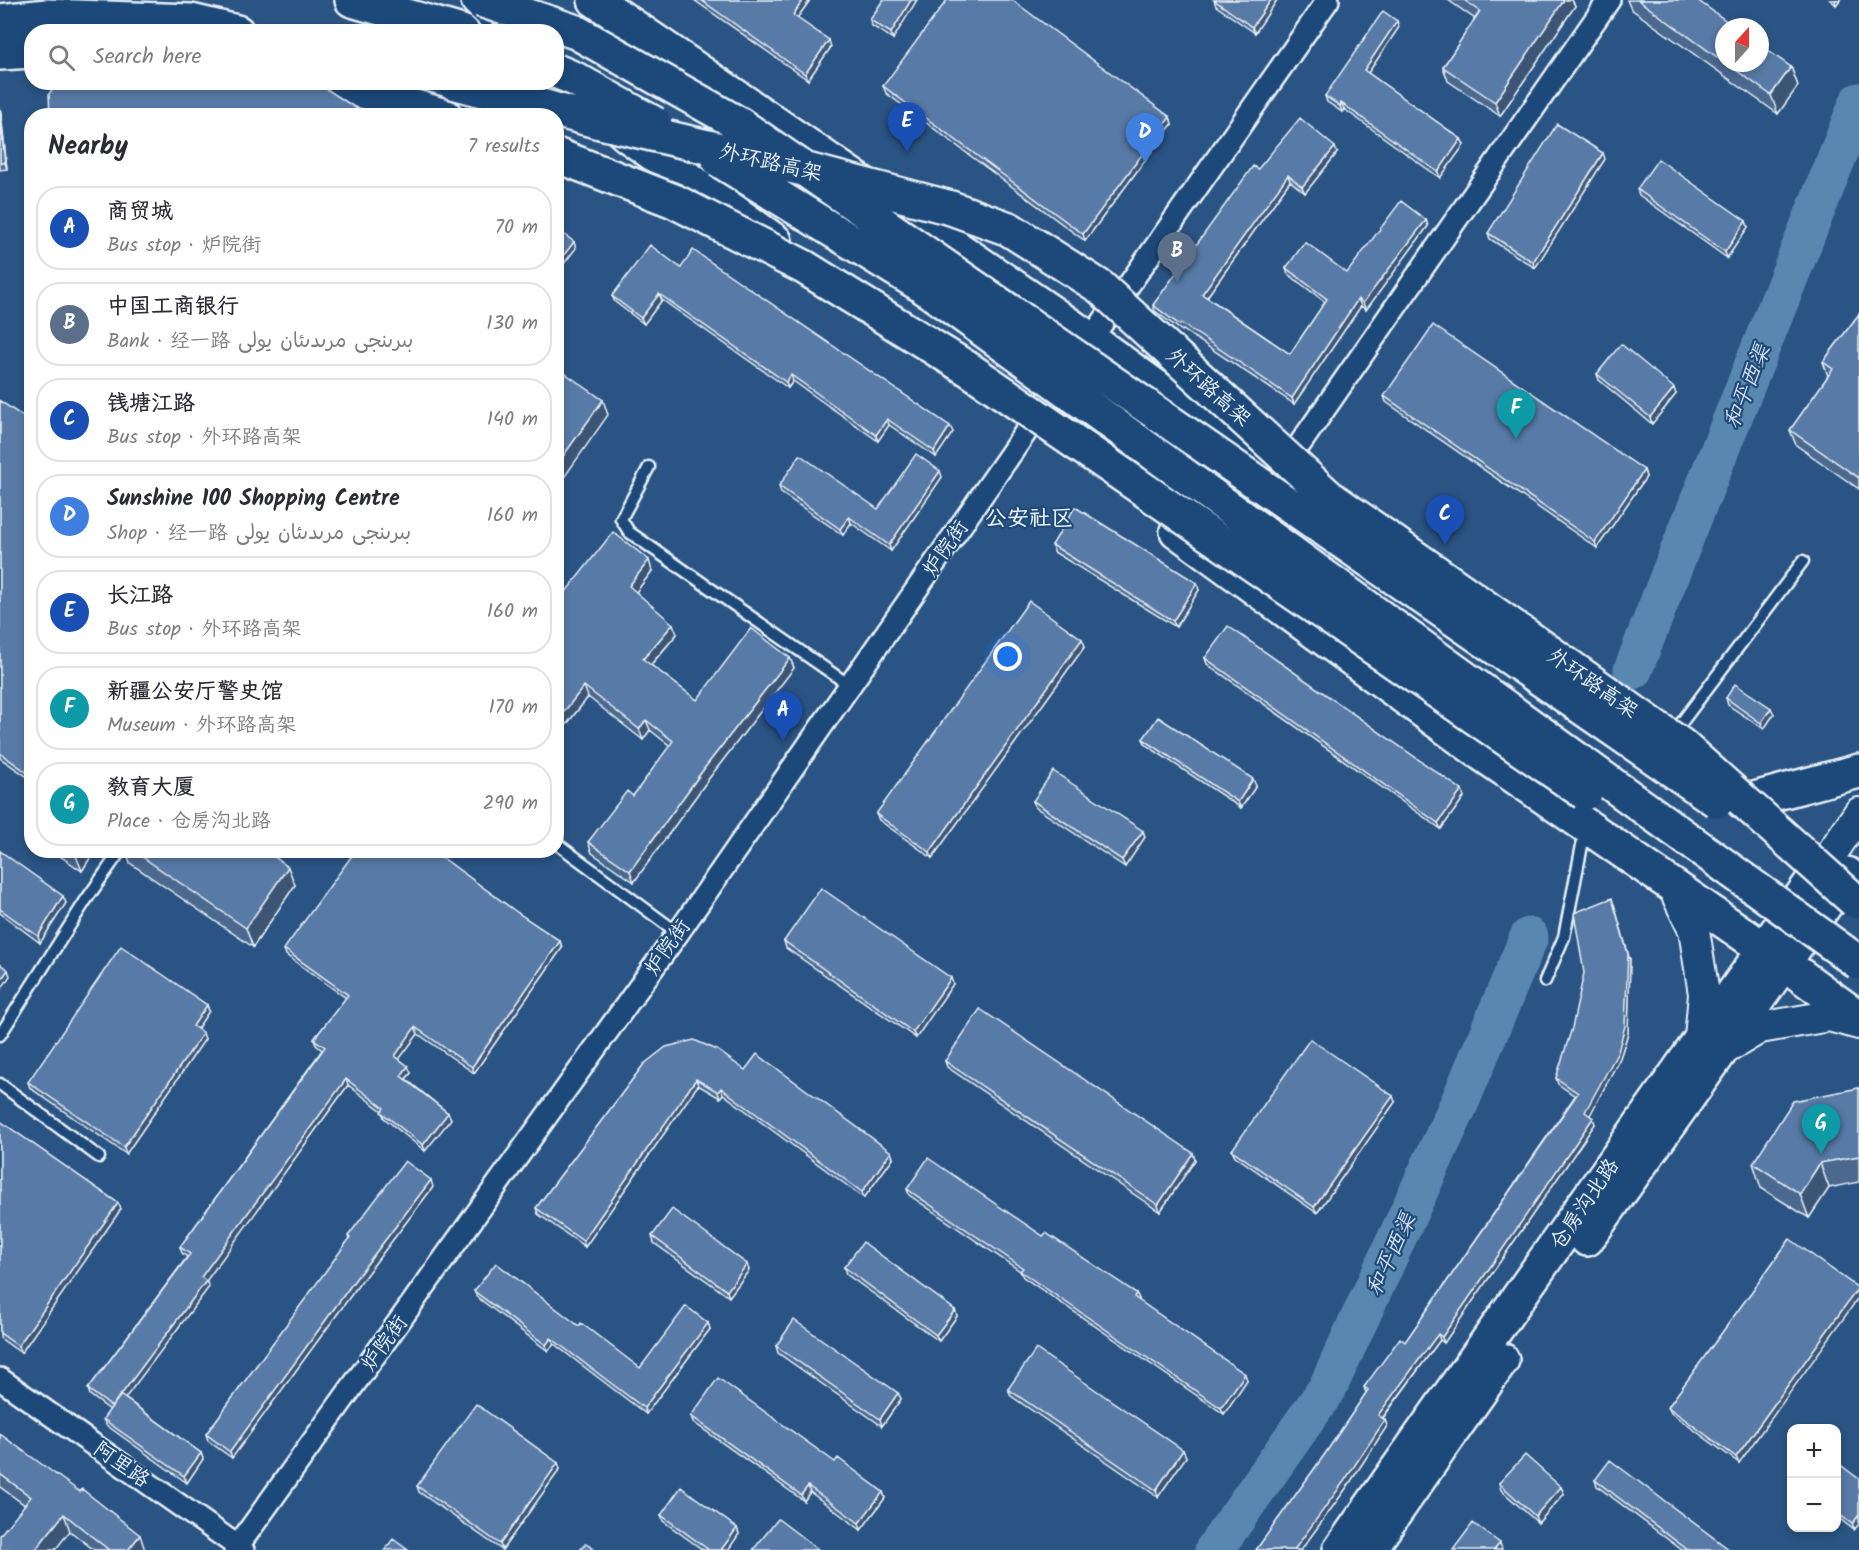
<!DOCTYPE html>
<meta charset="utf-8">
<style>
body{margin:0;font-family:Kalam,"Playpen Sans Arabic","LXGW WenKai TC",sans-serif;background:#f7f7f7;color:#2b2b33}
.controls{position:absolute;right:18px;bottom:18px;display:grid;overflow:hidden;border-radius:12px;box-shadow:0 3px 9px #0003}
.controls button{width:54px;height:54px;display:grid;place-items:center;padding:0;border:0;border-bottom:2px solid #e1e1e2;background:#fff;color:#2b2b33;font:30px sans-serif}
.compass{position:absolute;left:1715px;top:18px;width:54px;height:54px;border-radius:50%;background:#fff;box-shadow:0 3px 9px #0003;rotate:21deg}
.you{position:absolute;left:1008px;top:657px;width:21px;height:21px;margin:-15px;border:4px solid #fff;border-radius:50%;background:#1a73e8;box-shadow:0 0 0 9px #1a73e833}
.badge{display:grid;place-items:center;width:39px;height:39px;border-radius:50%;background:#8a5d65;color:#fff;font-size:20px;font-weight:700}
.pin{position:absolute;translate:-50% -50px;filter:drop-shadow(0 2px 3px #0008)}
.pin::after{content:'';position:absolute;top:32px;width:21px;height:18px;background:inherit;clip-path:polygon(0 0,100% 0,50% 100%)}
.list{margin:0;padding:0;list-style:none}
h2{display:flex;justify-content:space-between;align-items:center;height:78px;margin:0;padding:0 24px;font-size:26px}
h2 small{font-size:20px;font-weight:400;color:#7c7c81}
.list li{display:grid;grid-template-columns:39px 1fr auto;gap:18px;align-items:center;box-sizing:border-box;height:84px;margin:0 12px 12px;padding:0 12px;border:2px solid #e1e1e2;border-radius:24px}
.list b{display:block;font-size:22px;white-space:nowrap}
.list p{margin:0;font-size:20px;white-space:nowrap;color:#7c7c81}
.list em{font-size:20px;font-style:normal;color:#7c7c81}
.icon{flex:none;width:33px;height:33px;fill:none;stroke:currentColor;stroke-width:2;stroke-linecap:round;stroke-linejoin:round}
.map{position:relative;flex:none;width:1859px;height:1550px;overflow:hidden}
.search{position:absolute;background:#fff;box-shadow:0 3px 9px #0003;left:24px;top:24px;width:540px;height:66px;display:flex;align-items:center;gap:15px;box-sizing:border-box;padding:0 21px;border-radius:24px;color:#7c7c81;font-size:22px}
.panel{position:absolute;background:#fff;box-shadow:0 3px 9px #0003;left:24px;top:108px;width:540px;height:750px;border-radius:24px}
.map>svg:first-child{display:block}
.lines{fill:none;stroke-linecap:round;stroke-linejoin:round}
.river{stroke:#5988af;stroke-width:39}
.service-casing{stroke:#e8f1f8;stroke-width:15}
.minor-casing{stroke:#e8f1f8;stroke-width:26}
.secondary-casing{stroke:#e8f1f8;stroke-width:34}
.primary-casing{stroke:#e8f1f8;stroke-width:38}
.trunk-casing{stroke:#e8f1f8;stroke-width:38}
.service{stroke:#1f4a7a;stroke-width:10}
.minor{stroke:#1f4a7a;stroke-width:21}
.secondary{stroke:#1f4a7a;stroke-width:30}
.primary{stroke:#1f4a7a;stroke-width:33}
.trunk{stroke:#1f4a7a;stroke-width:33}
.trunk-bridge-casing{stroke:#e8f1f8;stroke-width:38;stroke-linecap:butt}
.trunk-bridge{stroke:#1f4a7a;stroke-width:33}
.wall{fill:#4c698f;stroke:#e8f1f8;stroke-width:1.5}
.shaded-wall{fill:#3e5574;stroke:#e8f1f8;stroke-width:1.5}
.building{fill:#587aa6;stroke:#e8f1f8;stroke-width:1.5}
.labels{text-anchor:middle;stroke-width:4.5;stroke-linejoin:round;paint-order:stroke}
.street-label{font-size:21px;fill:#e8f1f8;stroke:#1f4a7a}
.water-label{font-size:22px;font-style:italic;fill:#d3e1ed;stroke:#1f4a7a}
.neighbourhood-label{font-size:22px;font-weight:bold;fill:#e8f1f8;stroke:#1f4a7a}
</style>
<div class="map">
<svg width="1859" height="1550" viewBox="0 0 1859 1550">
<rect width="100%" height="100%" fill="#2a5483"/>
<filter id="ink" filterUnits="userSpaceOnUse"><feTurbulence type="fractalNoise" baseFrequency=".0167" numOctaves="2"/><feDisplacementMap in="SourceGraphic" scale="12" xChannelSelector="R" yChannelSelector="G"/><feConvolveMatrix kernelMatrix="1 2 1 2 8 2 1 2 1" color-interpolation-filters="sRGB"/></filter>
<g filter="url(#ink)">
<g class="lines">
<path class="river" d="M1633,670l36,-93 190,-475
M1214,1550l113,-161 132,-285 70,-167"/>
<g class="service-casing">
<path id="service" d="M649,467l-28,52 8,13 220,153
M1673,734l130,-173
M556,843l122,90
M1545,981l19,-44 21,-107
M0,1035l86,-135 35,-50
M0,1084l99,73"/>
</g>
<g class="minor-casing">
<path id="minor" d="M1084,349l244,-349
M1282,470l327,-470
M0,1379l243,171
M235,1550l443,-617 388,-559"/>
</g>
<g class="secondary-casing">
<path id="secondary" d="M1828,859l31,-46
M1673,887l21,43 10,64 -4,44
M1720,1052l40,-24 69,-12 30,8"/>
</g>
<g class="primary-casing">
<path id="primary" d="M478,0l34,32
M595,0l495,339 239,173
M611,121l16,14 148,106
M1177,531l305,223 281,194 96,70
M1743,802l116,-31
M1587,1239l260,-365
M1340,1550l488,-691
M1369,1550l133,-190"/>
</g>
<g class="trunk-casing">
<path id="trunk" d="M352,0l110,32
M0,21l47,-5 144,5 46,11
M0,53l32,-2
M327,82l39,10 79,24"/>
</g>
<use href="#service" class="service"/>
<use href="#minor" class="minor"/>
<use href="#secondary" class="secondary"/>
<use href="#primary" class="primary"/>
<use href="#trunk" class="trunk"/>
<g class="trunk-bridge-casing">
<path id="trunk-bridge" d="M481,0l95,32 163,92 978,677
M556,71l19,8 80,45
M453,82l147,40 207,48 144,38 58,21 91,58 229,210 352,248 174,156
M556,155l118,46 130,66 166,103 615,423
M719,160l202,125 938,678"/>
</g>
<use href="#trunk-bridge" class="trunk-bridge"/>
</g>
<path class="wall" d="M694,0h116l-13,18 34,29 -23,33z
M883,0l10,39 -21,-13 -2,-6z
M1214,0h63l-22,33 -39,-27z
M1448,0h124l3,6 -75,110 -52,-35 -5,-14 32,-48z
M1627,0h70l27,27v36h36l31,4 7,19 -20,28 -147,-105z
M1830,0h10l-4,5z
M1399,27l-31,46 93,66 3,6 -24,33 -96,-69 -2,3 -15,-10 -2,-6z
M883,86l287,31 2,7 -87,117 -199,-148z
M0,109l7,60 -7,1z
M1337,153l-32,40 -15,-12 -83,116 83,57 35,-52 -37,-28 -2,-6 61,5 79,-53 2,6 -62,84 -5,-4 -67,98 -111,-74 -1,1 -27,-20 -2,-6 105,-136z
M1605,159l-70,109 -45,-29 -2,-6z
M1637,189l111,38 -21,31 -88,-63z
M681,268l272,164 -17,25 -47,-32 -11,16 -85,-60 -5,7 -126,-88 -18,24 -29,-22 -3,-6z
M32,279v34l-5,-12z
M1859,314v175l-63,-44 -6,-15 38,-54 -5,-14z
M1597,374l79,20 -24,30 -53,-44z
M1384,396l260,74 2,7 -49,71 -211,-146z
M0,401l32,22v357l-32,-22z
M942,477l-51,74 -40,-28 -8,12 -62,-42 -2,-7 99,23z
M1052,545l147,45 -23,37 -122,-75z
M652,571l-16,21 41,42 -26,31 46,35 93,-42 4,10 -84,109 -76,105 -42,-29 -4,-11 45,-46 37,-50 -20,-16 -7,10 -55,-43 -32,41 5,-140z
M1085,646l-153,212 -53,-38 -3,-6z
M1205,658l259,139 -23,32 -234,-165z
M1726,698l48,16 -10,15 -36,-24z
M1143,739l113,47 -15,22 -95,-63z
M1033,801l110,30 2,6 -20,30 -90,-60z
M51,850h44l-13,21z
M126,850h139l30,35 -42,62 -123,-84z
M0,851l66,52 -26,40 -40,-30z
M518,913l42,28 2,7 -88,125 -56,-39 -19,25 12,14 -5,6 42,34 3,6 -26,32 -41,-33 -2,-7 -34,-26 -142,196 3,6 -84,111 76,55 2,6 -16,24 -81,-58 -3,-6 7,-9 -20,-15 -2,-6 99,-132 -5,-4 -2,-6 142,-197 -6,-5 -2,-6 32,-41 -60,-43 -2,-6z
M784,941l169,43 -37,54 -130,-90z
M1630,960l-2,73 -8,25 -31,57 6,9 -151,219 -4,-3 -57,78 2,2 2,6 -40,61 -46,63h-45l69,-96 41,-61 -2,-6 41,-45 170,-246 -17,-12 -2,-6z
M207,1005l2,6 -12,18 8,10 -79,115 -96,-66 -2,-6z
M945,1061l248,92 2,7 -35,52 -213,-145z
M644,1064l101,6 146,82 2,6 -29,40 -141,-104 -3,4 -22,-13 -113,162 -47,-33 -2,-6z
M1859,1088v94l-30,6 -20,30 -48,-30 -8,-25z
M1395,1102l-78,111 -82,-57 -3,-6z
M0,1121l118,82 3,6 -100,144 -21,-15z
M433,1187l-73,96 -128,175 -24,-17 -2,-7 143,-194 -1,-4z
M907,1189l136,47 93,57 3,6 -1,1 109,80 -23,34 -201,-137 -3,-6 -111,-76z
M652,1236l97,34 -20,27 -75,-54z
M1790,1239l-51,224 -68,-50 -3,-6z
M844,1267l111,43 2,6 -18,25 -93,-67z
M474,1291l105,35 61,42 68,-45 2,6 -64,85 -92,-70 -6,7 -71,-54z
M776,1346l122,47 3,6 -19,27 -104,-73z
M1008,1389l175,61 3,7 -28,40 -147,-101z
M691,1416l144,46 48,30 2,6 -24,32 -51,-38 -6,9 -111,-79z
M0,1434l145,116h-51l-24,-19 -45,-26 -25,-18z
M558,1463l2,6 -58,81 -83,-58 -2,-6z
M1836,1464l23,15v45l-5,6 -18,-14z
M1595,1480l135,70h-48l-85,-64z
M1499,1483l62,4 3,7 -26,29 -37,-33z
M661,1515l76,13 2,6 -11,16h-25l-40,-29z"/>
<path class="shaded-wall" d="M803,0h7l-15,21 -2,-6z
M911,0h6l-24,39 -2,-6z
M1271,0h6l-22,33 -3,-6z
M1564,0h8l3,6 -75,110 -5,-14z
M1835,0h5l-4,5z
M1397,21l2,6 -33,49 -2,-6z
M829,40l2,7 -23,33 -3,-6z
M1791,67l7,19 -20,28 -7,-19z
M1341,103l3,6 -2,3 -2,-6z
M0,109l1,3 6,57 -2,-6z
M1170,117l2,7 -87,117 -2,-7z
M1461,139l3,6 -24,33 -2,-6z
M1335,147l2,6 -32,40 -3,-6z
M1603,153l2,6 -70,109 -2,-6z
M1288,175l2,6 -86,120 -2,-7z
M1426,220l2,6 -62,84 -3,-7z
M1746,221l2,6 -21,31 -2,-6z
M574,242l2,6 -20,26v-9z
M659,294l3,6 -18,24 -3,-6z
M1358,299l3,7 -67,98 -2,-6z
M791,375l2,6 -5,7 -2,-6z
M1674,388l2,6 -24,30 -2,-7z
M603,400l5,15 -52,74v-23z
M887,419l2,6 -11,16 -2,-6z
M950,426l3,6 -17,25 -2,-6z
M1644,470l2,7 -49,71 -2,-6z
M940,471l2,6 -51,74 -2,-6z
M849,517l2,6 -8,12 -3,-6z
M649,560l3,11 -19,25 -4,-10z
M1197,583l2,7 -23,37 -3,-6z
M673,624l4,10 -30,35 -4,-10z
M1082,639l3,7 -153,212 -2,-6z
M790,658l4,10 -84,109 -76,105 -4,-11 76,-105z
M584,686l4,11 -32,41v-16z
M1771,708l3,6 -10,15 -3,-6z
M646,720l4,10 -7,10 -4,-11z
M1253,779l3,7 -15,22 -3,-6z
M1462,790l2,7 -23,32 -3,-6z
M1143,831l2,6 -20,30 -3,-7z
M76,850h19l-13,21 -7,-18z
M288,867l7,18 -42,62 -7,-19z
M63,896l3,7 -26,40 -2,-7z
M1614,904l16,56 -2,73 -8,25 -32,61 -3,-7z
M560,941l2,7 -88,125 -2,-6z
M8,970l2,6 -10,15v-10z
M951,978l2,6 -37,54 -3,-6z
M207,1005l2,6 -14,21 -2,-6z
M415,1027l3,7 -21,28 -2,-6z
M203,1033l2,6 -79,115 -2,-7z
M408,1066l3,7 -8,9 -2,-6z
M346,1079l2,6 -144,199 -3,-7z
M696,1079l2,6 -113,162 -2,-6z
M721,1088l2,6 -3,4 -2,-6z
M1393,1096l2,6 -78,111 -3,-6z
M448,1113l3,6 -26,32 -2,-6z
M1593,1118l2,6 -151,219 -2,-6z
M891,1152l2,6 -29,40 -2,-6z
M1193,1153l2,7 -35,52 -2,-7z
M1820,1163l9,25 -20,30 -9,-24z
M431,1180l2,7 -73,96 -128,175 -2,-6 127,-175z
M118,1203l3,6 -100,144 -3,-7z
M747,1264l2,6 -20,27 -2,-6z
M206,1281l3,6 -95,126 -2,-6z
M1858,1288l1,9 -120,166 -3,-6z
M1136,1293l3,6 -3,5 -2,-7z
M955,1310l2,6 -18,25 -3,-6z
M708,1323l2,6 -64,85 -2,-6z
M1438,1334l2,6 -60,81 -2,-6z
M551,1338l3,6 -6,7 -2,-6z
M1245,1374l2,6 -23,34 -3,-6z
M898,1393l3,6 -19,27 -2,-7z
M1385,1420l2,6 -40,61 -46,63h-7z
M1183,1450l3,7 -28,40 -2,-7z
M201,1453l2,6 -16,24 -3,-7z
M558,1463l2,6 -58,81 -2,-6z
M808,1486l2,6 -6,9 -3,-6z
M1561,1487l3,7 -26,29 -3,-7z
M883,1492l2,6 -24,32 -2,-7z
M64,1514l6,17 -15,19h-20z
M1859,1515v9l-5,6 -2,-6z
M737,1528l2,6 -11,16h-7z
M140,1535l5,15h-17z
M1500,1543l2,6 -1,1h-7z"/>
<path class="building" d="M701,0h102l-10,15 36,25 -24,34z
M883,0h28l-20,33 -21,-13z
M947,0h65l158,117 -87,117 -200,-148z
M1214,0h57l-19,27z
M1464,0h100l-69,102 -52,-35 37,-56z
M1638,0h59l38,27h-11v35z
M1383,11l14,10 -33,49 97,69 -23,33 -97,-69 -1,3 -15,-10z
M1760,45l31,22 -20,28 -45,-32h34z
M57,82h259l52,34h-318l-1,-22z
M0,118l5,45h-5z
M1300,118l35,29 -33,40 -14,-12 -86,119 88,60 37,-55 -41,-31 19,-26 42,31 54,-72 25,19 -63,83 -5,-4 -66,99 -111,-75 -1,2 -27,-20 100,-139 5,3z
M1557,124l46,29 -70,109 -45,-29z
M1658,159l88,62 -21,31 -88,-63z
M556,228l18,14 -18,23z
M650,245l31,23 12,-18 257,176 -16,25 -47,-32 -11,16 -85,-60 -5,7 -127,-88 -18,24 -29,-22z
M32,279v25l-5,-3z
M1859,314v164l-69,-48 43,-61 -10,-7z
M1433,325l211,145 -49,72 -211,-146z
M1621,344l53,44 -24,29 -53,-43z
M556,367l47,33 -47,66z
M0,401l32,22v353l-32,-23z
M916,454l24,17 -51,74 -40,-28 -9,12 -61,-43 21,-31 78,54z
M1075,507l122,76 -24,38 -121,-76z
M613,532l36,28 -20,26 44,38 -30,35 54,41 54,-72 39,30 -84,108 -76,105 -42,-29 39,-51 6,5 40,-55 -27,-21 -7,9 -55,-43 -28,36v-127l5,3z
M1029,601l53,38 -152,213 -54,-38z
M1228,626l234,164 -24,33 -233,-165z
M1735,684l36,24 -10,15 -35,-25z
M1158,717l95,62 -15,23 -95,-63z
M1053,771l90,60 -21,29 -89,-59z
M132,850h133l23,17 -42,61z
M356,850h76l86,63 42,28 -88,126 -57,-40 -20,29 13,10 -7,10 47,37 -25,32 -42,-33 3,-4 -38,-29 -145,198 5,4 -94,126 -24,-18 102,-135 -10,-7 145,-200 -11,-8 34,-44 -64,-46z
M0,851l63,45 -25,40 -38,-27z
M821,888l130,90 -38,54 -129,-91z
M1612,898l16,56 -3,72 -7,26 -33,60 8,6 -151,219 -4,-3 -60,81 7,5 -40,60 -51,70h-38l69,-96 43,-64 -4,-3 36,-49 5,4 173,-249 -22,-15 16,-50 12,-55 -10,-60z
M121,946l86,59 -14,21 10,7 -79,114 -96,-65z
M0,964l8,6 -8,11z
M980,1009l213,144 -35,52 -213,-144z
M1310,1039l83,57 -79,111 -82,-57z
M694,1040l23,10 28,20 12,-16 134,98 -29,40 -141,-104 -3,4 -22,-13 -113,162 -47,-33 108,-144 22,-17z
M1859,1088v68l-39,7 -20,31 -47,-31 40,-62z
M0,1121l118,82 -100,143 -18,-13z
M928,1158l115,78 3,-3 90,60 -2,4 111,77 -24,34 -201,-137 3,-3 -116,-79z
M405,1161l26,19 -74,97 -127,175 -24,-18 144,-196 -2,-2z
M672,1209l75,55 -20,27 -75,-55z
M1790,1239l68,49 -122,169 -68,-50z
M863,1242l92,68 -19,25 -92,-68z
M496,1263l83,63 2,-3 59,45 46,-62 22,17 -64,85 -93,-70 -5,7 -72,-54z
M794,1320l104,73 -18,26 -104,-73z
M1036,1349l147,101 -27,40 -148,-101z
M718,1378l117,84 3,-4 45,34 -24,31 -51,-37 -7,9 -110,-79z
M120,1395l81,58 -17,23 -81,-57z
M476,1404l82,59 -58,81 -83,-58z
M0,1434l80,58 2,-3 58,46 -12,15h-19l-45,-36 -29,36h-35v-15l31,-38 -31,-23z
M1525,1455l36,32 -26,29 -36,-33z
M1610,1460l120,90h-42l-93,-70z
M1838,1463l21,16v36l-7,9 -16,-12v-48z
M681,1487l56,41 -16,22h-12l-48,-35z
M778,1519l41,31h-66z
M1473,1523l27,20 -6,7h-41z
M393,1539l15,11h-23z
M586,1543l9,7h-15z"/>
</g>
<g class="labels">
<g class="street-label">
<text transform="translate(771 162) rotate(13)" y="7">外环路高架</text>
<text transform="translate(1209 387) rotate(42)" y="7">外环路高架</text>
<text transform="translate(945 548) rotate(-55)" y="7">炉院街</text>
<text transform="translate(1593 683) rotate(35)" y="7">外环路高架</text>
<text transform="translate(667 947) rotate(-55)" y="7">炉院街</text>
<text transform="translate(1584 1204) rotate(-56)" y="7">仓房沟北路</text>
<text transform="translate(384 1343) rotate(-54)" y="7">炉院街</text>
<text transform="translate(122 1464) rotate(35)" y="7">阿里路</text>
</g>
<g class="water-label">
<text transform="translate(1746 386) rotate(-68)" y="8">和平西渠</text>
<text transform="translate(1390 1254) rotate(-65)" y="8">和平西渠</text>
</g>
<g class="neighbourhood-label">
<text x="1029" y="525">公安社区</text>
</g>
</g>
</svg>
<div class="controls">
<button>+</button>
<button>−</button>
</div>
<svg class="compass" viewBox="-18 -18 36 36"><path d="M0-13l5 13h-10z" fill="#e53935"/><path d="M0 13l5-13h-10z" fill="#7c7c81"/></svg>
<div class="you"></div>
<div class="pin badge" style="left:783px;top:741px;background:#1a4fb4">A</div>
<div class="pin badge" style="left:1177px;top:282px;background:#5c6f8a">B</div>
<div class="pin badge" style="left:1445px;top:545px;background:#1a4fb4">C</div>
<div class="pin badge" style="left:1145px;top:163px;background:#3f7fe0">D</div>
<div class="pin badge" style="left:907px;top:152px;background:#1a4fb4">E</div>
<div class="pin badge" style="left:1516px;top:439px;background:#0f9aa8">F</div>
<div class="pin badge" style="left:1821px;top:1154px;background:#0f9aa8">G</div>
<div class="search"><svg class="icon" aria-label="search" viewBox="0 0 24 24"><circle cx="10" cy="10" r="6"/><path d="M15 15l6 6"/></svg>Search here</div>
<section class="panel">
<h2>Nearby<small>7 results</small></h2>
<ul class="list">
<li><span class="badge" style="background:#1a4fb4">A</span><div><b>商贸城</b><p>Bus stop · 炉院街</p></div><em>70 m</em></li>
<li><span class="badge" style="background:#5c6f8a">B</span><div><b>中国工商银行</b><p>Bank · 经一路 بىرىنجى مرىدىئان يولى</p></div><em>130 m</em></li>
<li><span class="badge" style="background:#1a4fb4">C</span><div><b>钱塘江路</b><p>Bus stop · 外环路高架</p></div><em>140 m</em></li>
<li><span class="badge" style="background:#3f7fe0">D</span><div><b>Sunshine 100 Shopping Centre</b><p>Shop · 经一路 بىرىنجى مرىدىئان يولى</p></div><em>160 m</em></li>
<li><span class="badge" style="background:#1a4fb4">E</span><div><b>长江路</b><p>Bus stop · 外环路高架</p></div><em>160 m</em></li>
<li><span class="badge" style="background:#0f9aa8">F</span><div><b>新疆公安厅警史馆</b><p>Museum · 外环路高架</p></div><em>170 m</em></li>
<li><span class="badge" style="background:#0f9aa8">G</span><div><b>教育大厦</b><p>Place · 仓房沟北路</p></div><em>290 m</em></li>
</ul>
</section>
</div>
